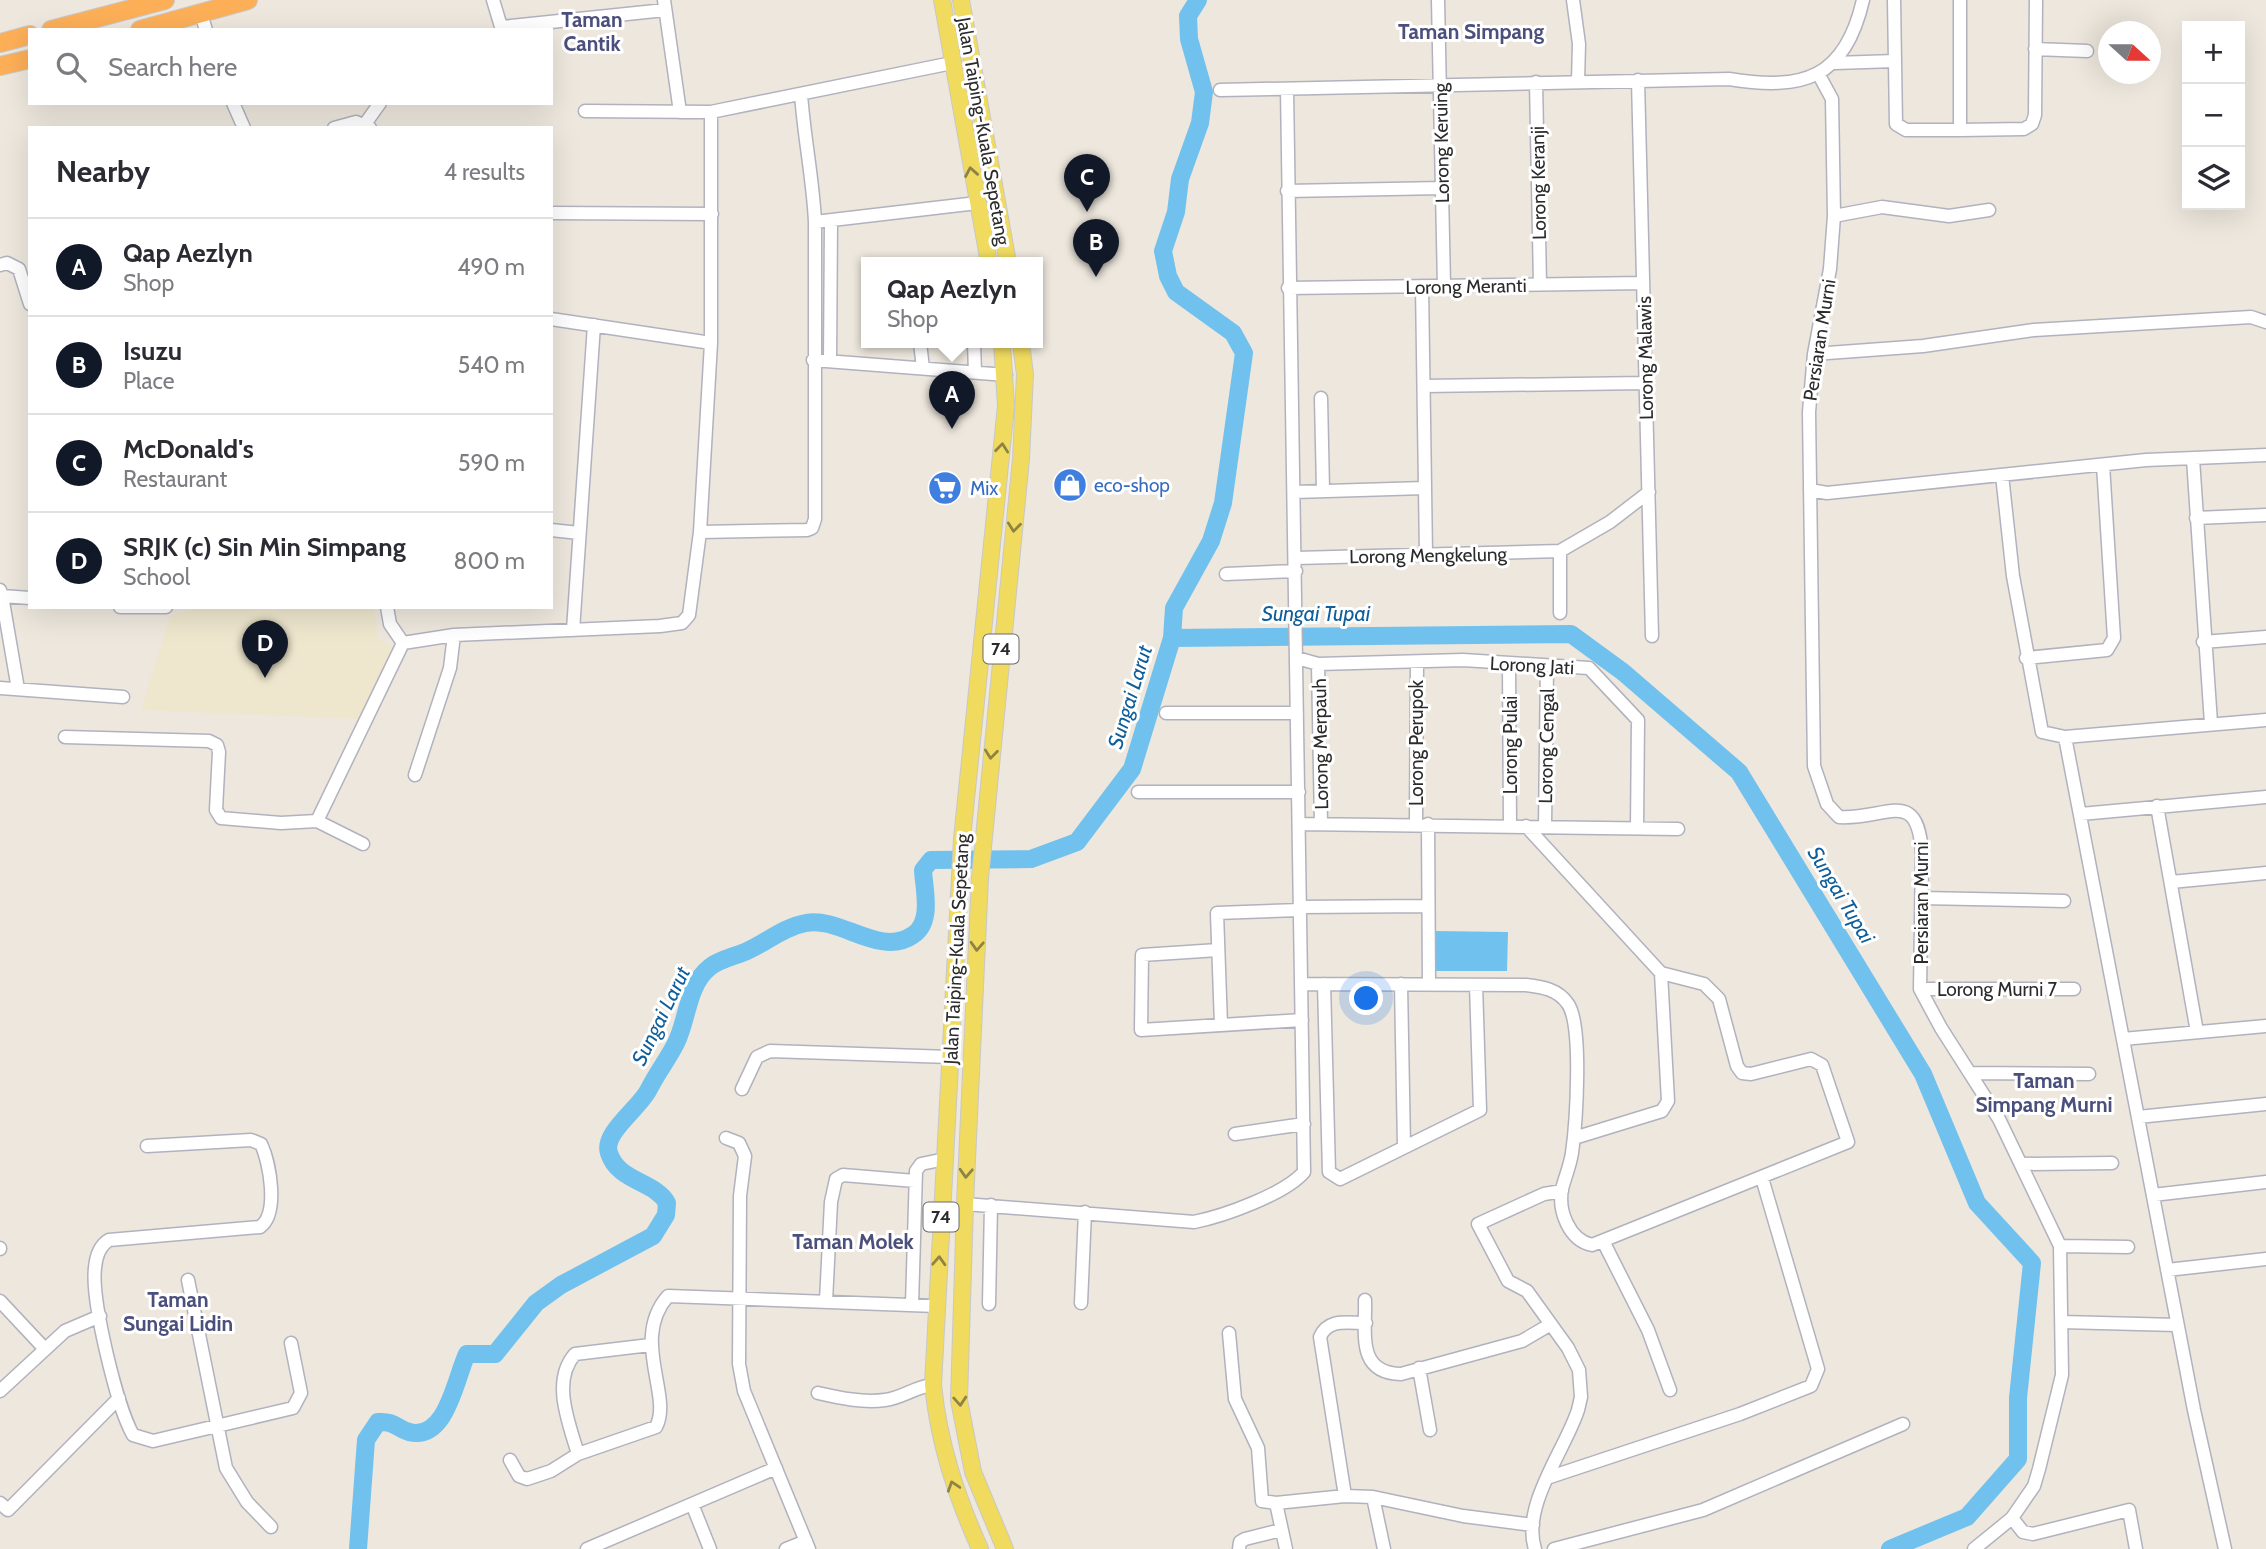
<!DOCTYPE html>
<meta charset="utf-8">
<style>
body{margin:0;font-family:Cabin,sans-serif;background:#f7f7f7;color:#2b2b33}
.controls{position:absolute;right:21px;top:21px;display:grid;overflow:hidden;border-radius:0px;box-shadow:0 7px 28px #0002}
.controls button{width:63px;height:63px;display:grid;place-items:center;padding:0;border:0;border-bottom:2px solid #e1e1e2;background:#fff;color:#2b2b33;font:35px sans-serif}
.compass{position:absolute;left:2098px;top:21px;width:63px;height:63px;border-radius:50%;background:#fff;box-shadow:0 7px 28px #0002;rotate:111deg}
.you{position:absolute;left:1367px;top:999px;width:24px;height:24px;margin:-18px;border:5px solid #fff;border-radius:50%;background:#1a73e8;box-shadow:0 0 0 10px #1a73e833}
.badge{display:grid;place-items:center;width:46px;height:46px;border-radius:50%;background:#111827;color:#fff;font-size:23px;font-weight:700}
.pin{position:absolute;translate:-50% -58px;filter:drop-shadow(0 2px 4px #0008)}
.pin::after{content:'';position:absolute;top:37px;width:24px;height:21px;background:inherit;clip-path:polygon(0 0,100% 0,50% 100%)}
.popup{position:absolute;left:861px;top:257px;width:182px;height:91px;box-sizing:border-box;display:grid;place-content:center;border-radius:0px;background:#fff;filter:drop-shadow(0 2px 5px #0005);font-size:23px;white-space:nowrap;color:#7c7c81}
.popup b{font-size:26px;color:#2b2b33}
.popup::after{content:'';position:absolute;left:50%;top:100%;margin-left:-14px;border:14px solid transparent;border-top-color:#fff}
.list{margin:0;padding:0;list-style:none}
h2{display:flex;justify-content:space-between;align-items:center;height:91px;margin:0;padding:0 28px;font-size:30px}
h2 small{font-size:23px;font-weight:400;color:#7c7c81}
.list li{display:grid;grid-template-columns:46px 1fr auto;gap:21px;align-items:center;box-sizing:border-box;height:98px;padding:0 28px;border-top:2px solid #e1e1e2}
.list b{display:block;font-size:26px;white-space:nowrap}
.list p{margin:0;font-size:23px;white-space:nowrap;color:#7c7c81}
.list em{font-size:23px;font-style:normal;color:#7c7c81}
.icon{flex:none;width:38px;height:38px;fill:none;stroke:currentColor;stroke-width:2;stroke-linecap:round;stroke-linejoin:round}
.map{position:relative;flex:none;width:2266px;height:1549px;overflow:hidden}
.search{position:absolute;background:#fff;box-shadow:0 7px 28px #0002;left:28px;top:28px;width:525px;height:77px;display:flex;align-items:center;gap:18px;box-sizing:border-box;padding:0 24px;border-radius:0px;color:#7c7c81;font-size:26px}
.panel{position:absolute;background:#fff;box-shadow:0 7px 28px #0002;left:28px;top:126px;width:525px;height:483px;border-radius:0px}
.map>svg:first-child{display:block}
.education{fill:#eee6cd}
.water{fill:#71c1ee}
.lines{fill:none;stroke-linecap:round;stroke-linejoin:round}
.river{stroke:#71c1ee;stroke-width:18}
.minor-casing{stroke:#b1b2be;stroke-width:15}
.major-casing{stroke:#c8c8c8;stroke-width:18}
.highway-casing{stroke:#c8c8c8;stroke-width:20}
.minor{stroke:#fff;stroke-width:12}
.major{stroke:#f0db5f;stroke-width:16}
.highway{stroke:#fdaf58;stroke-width:18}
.oneway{stroke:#8e8345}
.labels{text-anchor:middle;stroke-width:6;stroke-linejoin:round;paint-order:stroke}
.shield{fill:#fff;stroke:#6b6b6b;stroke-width:2}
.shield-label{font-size:18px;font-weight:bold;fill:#2b2b2b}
.street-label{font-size:19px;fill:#2b2b2b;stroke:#fff}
.shop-label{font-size:19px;fill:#366cbe;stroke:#fff;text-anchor:start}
.neighbourhood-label{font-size:21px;font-weight:bold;fill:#4b4f7c;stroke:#fff}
.water-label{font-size:21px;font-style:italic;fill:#0e5e9b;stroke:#fff}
</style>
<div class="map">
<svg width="2266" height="1549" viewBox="0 0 2266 1549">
<rect width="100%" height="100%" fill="#ede7dd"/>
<path class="education" d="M200,607h174l4,32 14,7 -29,73 -222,-9 29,-94z"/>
<path class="water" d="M1435,931l73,1 -1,39h-72z"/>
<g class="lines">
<path class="river" d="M1172,638l399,-4 52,38 116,100 184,302 54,129 55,60 -14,135v61l-51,58 -77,32
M358,1549l8,-109 12,-18c18,-1 17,6 31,10 38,10 47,-56 58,-78h28l41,-51 25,-18 92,-49 13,-21 1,-12c-12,-22 -49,-21 -58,-50 -7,-20 31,-45 40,-64 8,-16 19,-30 27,-46 12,-24 11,-58 34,-76 10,-8 27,-11 39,-17 19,-9 35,-23 57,-27 34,-7 74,35 107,12 20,-13 11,-45 10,-65l8,-10 100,-1 46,-17 55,-73 40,-131 2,-30 37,-67 12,-38 21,-150 -11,-20 -57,-41 -8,-16 -5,-25 13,-39 4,-33 20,-56 4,-31 -15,-53 -1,-23 10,-16"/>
<g class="minor-casing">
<path id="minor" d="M493,0l9,30
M664,0l16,112
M1438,0l6,286
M1573,0l6,44 -1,37
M1894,0l2,124 10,6h54
M1960,0v130l64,-1 8,-5 3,-9 1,-115
M201,14l5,16
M502,27l163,-17
M2035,49l52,2
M1835,63l60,-2
M1819,75l13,24 2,117 -4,53 -16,85 -5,58 5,354 13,38 12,13c48,3 79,-32 83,37l-2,135 21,39 58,91 61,127 2,129 -23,94 -5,17 -22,32 -38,31
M1638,80l14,556
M1536,82l4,202
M1220,90l509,-11c74,12 116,0 134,-79
M233,103l11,25
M585,111l126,1 241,-49
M365,124l15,-21
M334,128l22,-6 14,6
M1287,191l155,-3
M551,213l161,1
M1834,216l48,-9 67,9 40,-6
M815,222l162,-19
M0,265l7,-2 12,6 11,35
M1422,286l4,269
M1288,288l355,-5
M551,319l160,24
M920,343l3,25
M974,343l1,29
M1814,354l109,-8 111,-16 217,-13 15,5
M813,360l193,15
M830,361l1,-140
M1424,386l221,-3
M1321,398l2,92
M2193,459l18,264
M2002,475l11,101 29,156 23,5 201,-17
M1810,490l17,3 319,-33 120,-5
M1294,492l131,-4
M2196,518l70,-3
M551,530l28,3
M700,532l107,-2 5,-2 3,-9v-297c-2,-43 -11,-85 -14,-128
M1296,558l264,-7 50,-29 39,-30
M1226,574l70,-3
M0,590l2,6 28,2
M2,596l16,93
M120,607h46
M387,607l3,17 13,19
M1560,613v-62
M573,630l21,-305
M2203,642l63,-5
M1297,658l21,6 145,-4 126,8 49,52 -1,108
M2026,658l81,-8 7,-12 -11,-173
M1318,664l3,160
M1509,664l1,162
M0,688l123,9
M1166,713h131
M65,737l144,4 8,4 2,7 -3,58 5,8 60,5 36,-2
M2065,737l129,673 31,139
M415,775l35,-107 4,-33
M1138,792h161
M2157,806l40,226
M2081,814l185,-17
M1301,824l377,5
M1416,824l1,-162
M1428,824l1,161
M1526,826l135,147 7,128 -6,10 -88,27
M1545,826l2,-160
M363,844l-46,-23 86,-178 51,-8 206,-9 22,-3 7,-8 11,-83 11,-189v-231
M2171,882l95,-9
M1922,898l142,3
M1300,907l128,-1
M1218,950l-76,5 -1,75 161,-10
M1301,984l225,1c16,2 32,4 42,19 15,22 8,121 4,149 -2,13 -7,24 -10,36 -4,22 7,51 30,56l256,-103 -26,-77 -11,-6 -60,15 -9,-1 -5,-7 -18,-67 -15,-15 -43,-11
M1324,984l5,188 11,7 140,-69 -4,-125
M1401,984l3,163
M1920,989h154
M1221,1025l-4,-112 83,-3
M2123,1039l143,-13
M1971,1073l118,1
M742,1089l15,-32 13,-6 180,6
M2138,1117l128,-13
M1235,1134l69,-10
M726,1138l13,5 6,13 -5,40 -1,168 5,27 65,158
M147,1146l104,-6 10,4c9,19 18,70 -1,83l-151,13c-10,6 -13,16 -14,28 -4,32 22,139 38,167l20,6 140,-33 8,-15 -10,-50
M2022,1164l90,-1
M2153,1195l113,-13
M965,1204l229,18c30,-6 91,-28 110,-50l-17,-1083
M1603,1241l45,89 22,60
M2060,1246l68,1
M0,1249v-1
M2167,1270l99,-11
M188,1280l38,188 21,34 24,25
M1365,1300c1,33 -9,73 36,74l121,-33 29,-17
M0,1301l44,47
M826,1301l5,-99 5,-23 7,-4 72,6
M1081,1303l4,-91
M989,1304l2,-99
M912,1305l4,-134 5,-7 24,-5
M2062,1322l115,3
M1229,1333l6,66 23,49 4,53 14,2 69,-7 28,1 90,19 70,9
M1419,1368l11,62
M0,1391l65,-60 35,-15
M818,1393c22,5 45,10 67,7 18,-2 31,-14 48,-15
M578,1454c-9,-31 -27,-73 -3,-100l75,-9
M510,1460l9,16 8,3 24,-8 27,-17 78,-27c17,-31 -26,-88 12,-131l268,10
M1547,1478l193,-64 71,-28 7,-17 -56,-191
M1345,1496l-25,-159c8,-19 27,-14 46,-14
M1373,1497l11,52
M0,1503l8,7 111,-112
M1276,1503l10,46
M692,1504l18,45
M2012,1518l11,14 10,2 96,-24 7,39
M587,1549l189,-81
M786,1549l20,-8
M1239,1549l1,-7 5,-3 36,-9
M1535,1549c-14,-43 30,-99 43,-139l3,-13 -2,-27 -11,-22 -41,-57 -19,-10 -30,-57 66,-30 18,-3
M1554,1549l149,-39 200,-86"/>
</g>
<g class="major-casing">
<path id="major" d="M942,0l47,263
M961,0l47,263
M980,1549c-24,-54 -41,-105 -47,-164l29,-546 44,-433 -4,-63
M1005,1549l-32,-77 -14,-72 6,-196 15,-326 41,-419 4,-85 -4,-31"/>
</g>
<g class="highway-casing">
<path id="highway" d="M51,30l114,-30
M140,30l108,-30
M0,43l30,-8
M0,66l30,-7"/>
</g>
<use href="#minor" class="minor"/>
<use href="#major" class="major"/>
<use href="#highway" class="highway"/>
</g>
<defs><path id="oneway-chevron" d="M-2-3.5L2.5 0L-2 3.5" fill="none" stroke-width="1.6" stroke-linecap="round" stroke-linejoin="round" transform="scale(1.75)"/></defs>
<g class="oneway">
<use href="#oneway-chevron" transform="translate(971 172) rotate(-100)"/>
<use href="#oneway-chevron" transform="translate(1002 448) rotate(-84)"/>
<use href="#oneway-chevron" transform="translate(1014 527) rotate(96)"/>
<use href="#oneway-chevron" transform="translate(991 754) rotate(96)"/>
<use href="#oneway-chevron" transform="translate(977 946) rotate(93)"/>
<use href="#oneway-chevron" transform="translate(966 1173) rotate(93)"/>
<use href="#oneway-chevron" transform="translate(939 1261) rotate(-87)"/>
<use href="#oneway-chevron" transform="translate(960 1401) rotate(86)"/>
<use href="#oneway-chevron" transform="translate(953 1486) rotate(-108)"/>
</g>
<defs>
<g id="shop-disc" transform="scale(1.75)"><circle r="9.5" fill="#3f7fe0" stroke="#fff"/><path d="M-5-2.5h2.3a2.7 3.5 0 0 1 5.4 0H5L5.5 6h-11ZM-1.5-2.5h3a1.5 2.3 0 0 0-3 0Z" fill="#fff"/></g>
<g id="supermarket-disc" transform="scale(1.75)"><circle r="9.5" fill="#3f7fe0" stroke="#fff"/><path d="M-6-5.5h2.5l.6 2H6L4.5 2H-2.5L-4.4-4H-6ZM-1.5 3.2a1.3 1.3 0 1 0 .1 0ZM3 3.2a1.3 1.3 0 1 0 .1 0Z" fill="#fff"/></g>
</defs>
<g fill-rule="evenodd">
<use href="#shop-disc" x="1070" y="485"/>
<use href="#supermarket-disc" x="945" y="488"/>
</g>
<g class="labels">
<g class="shield">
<rect x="983.5" y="634.5" width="35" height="29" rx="5"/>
<rect x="923.5" y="1202.5" width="35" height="29" rx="5"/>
</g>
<g class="shield-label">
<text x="1001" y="655">74</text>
<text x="941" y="1223">74</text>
</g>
<g class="street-label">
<text transform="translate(984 131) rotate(80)" y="7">Jalan Taiping-Kuala Sepetang</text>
<text transform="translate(1441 143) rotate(-91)" y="7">Lorong Keruing</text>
<text transform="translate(1538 183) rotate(-91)" y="7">Lorong Keranji</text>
<text transform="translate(1466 286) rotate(-1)" y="7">Lorong Meranti</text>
<text transform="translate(1819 340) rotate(-81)" y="7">Persiaran Murni</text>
<text transform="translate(1645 358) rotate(-91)" y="7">Lorong Malawis</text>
<text transform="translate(1428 555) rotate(-1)" y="7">Lorong Mengkelung</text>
<text transform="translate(1532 665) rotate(3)" y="7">Lorong Jati</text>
<text transform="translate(1416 743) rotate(-90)" y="7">Lorong Perupok</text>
<text transform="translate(1320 744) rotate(-91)" y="7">Lorong Merpauh</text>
<text transform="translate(1510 745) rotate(-90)" y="7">Lorong Pulai</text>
<text transform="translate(1546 746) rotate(-89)" y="7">Lorong Cengal</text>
<text transform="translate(1921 903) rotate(-90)" y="7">Persiaran Murni</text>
<text transform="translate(956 949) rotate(-87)" y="7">Jalan Taiping-Kuala Sepetang</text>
<text x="1997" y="996">Lorong Murni 7</text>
</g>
<g class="shop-label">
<text x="1094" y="492">eco-shop</text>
<text x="970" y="495">Mix</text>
</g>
<g class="neighbourhood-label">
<text x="592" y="27">Taman<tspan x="592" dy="24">Cantik</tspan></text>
<text x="1471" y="39">Taman Simpang</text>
<text x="2044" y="1088">Taman<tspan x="2044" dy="24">Simpang Murni</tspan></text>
<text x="853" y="1249">Taman Molek</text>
<text x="178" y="1307">Taman<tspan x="178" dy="24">Sungai Lidin</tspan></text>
</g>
<g class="water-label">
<text x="1316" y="621">Sungai Tupai</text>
<text transform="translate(1130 697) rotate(-73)" y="7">Sungai Larut</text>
<text transform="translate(1841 895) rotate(59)" y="7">Sungai Tupai</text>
<text transform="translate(661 1016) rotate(-64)" y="7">Sungai Larut</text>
</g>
</g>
</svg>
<div class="controls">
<button>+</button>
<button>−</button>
<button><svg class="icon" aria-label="layers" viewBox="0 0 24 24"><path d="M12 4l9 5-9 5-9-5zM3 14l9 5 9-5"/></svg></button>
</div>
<svg class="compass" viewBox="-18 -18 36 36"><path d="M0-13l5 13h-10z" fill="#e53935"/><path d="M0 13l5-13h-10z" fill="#7c7c81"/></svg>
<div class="you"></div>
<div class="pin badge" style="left:952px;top:429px">A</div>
<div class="popup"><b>Qap Aezlyn</b>Shop</div>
<div class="pin badge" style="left:1096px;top:277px">B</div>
<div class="pin badge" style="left:1087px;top:212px">C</div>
<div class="pin badge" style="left:265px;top:678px">D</div>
<div class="search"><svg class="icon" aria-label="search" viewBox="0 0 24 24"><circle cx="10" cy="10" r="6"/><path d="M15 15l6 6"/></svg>Search here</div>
<section class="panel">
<h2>Nearby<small>4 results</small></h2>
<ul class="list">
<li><span class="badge">A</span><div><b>Qap Aezlyn</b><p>Shop</p></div><em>490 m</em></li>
<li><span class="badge">B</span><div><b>Isuzu</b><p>Place</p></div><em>540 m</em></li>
<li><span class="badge">C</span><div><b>McDonald's</b><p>Restaurant</p></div><em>590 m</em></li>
<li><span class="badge">D</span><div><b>SRJK (c) Sin Min Simpang</b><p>School</p></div><em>800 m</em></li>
</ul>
</section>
</div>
